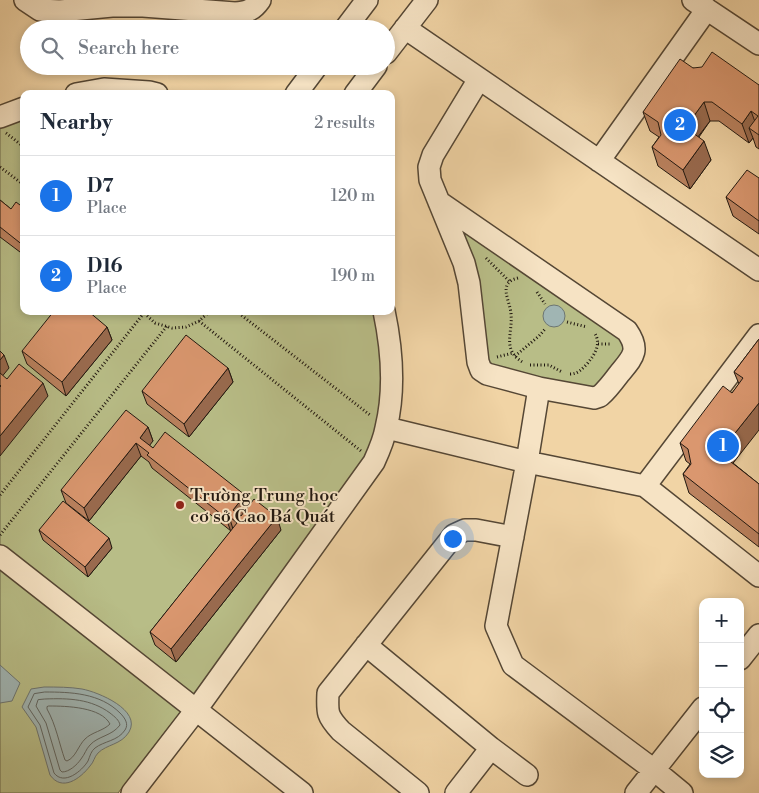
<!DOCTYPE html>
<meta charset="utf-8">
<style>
body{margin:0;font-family:"Libre Bodoni",serif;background:#f2f2f3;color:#1f2937}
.controls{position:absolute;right:15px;bottom:15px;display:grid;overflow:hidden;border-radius:10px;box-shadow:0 2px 8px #0003}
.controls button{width:45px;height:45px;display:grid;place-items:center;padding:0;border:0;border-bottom:1px solid #e0e1e3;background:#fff;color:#1f2937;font:25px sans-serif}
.you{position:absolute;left:452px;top:538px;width:18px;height:18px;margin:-12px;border:4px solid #fff;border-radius:50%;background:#1a73e8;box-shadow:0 0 0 8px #1a73e833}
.badge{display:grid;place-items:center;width:32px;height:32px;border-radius:50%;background:#1a73e8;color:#fff;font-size:16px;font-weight:700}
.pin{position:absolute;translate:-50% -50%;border:2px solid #fff;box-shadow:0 1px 5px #0006}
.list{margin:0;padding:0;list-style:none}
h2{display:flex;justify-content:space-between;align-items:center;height:65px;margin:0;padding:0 20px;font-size:21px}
h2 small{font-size:16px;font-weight:400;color:#747a83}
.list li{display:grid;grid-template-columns:32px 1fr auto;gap:15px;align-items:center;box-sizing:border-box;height:80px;padding:0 20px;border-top:1px solid #e0e1e3}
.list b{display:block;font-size:19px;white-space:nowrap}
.list p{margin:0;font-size:16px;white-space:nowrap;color:#747a83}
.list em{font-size:16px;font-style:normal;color:#747a83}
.icon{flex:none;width:28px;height:28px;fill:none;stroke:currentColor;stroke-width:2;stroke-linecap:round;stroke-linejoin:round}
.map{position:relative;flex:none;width:759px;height:793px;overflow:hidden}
.search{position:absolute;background:#fff;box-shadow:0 2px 8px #0003;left:20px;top:20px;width:375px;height:55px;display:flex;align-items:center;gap:12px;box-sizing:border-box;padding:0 18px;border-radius:28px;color:#747a83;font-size:19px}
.panel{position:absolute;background:#fff;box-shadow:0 2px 8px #0003;left:20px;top:90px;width:375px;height:225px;border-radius:10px}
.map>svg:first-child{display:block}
.green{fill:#b8bd87;stroke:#6c6a4c}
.water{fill:#a0b5b3;stroke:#6d7672}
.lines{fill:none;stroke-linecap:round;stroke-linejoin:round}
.shore{stroke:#606662;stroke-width:1}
.minor-casing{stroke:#554735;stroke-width:24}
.path{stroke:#211810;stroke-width:3;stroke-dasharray:1 2.5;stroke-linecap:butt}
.minor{stroke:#f6e3c4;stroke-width:21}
.wall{fill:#bb825f;stroke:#211810}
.shaded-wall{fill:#996a4e;stroke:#211810}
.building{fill:#da976f;stroke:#211810}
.poi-dot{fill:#8f2418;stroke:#f6e3c4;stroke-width:2}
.labels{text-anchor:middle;stroke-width:4;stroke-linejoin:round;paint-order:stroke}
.poi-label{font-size:18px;fill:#211810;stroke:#f6e3c4;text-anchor:start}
</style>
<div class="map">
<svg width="759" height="793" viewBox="0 0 759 793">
<rect width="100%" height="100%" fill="#f1d4a5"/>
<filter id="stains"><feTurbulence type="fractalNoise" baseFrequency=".004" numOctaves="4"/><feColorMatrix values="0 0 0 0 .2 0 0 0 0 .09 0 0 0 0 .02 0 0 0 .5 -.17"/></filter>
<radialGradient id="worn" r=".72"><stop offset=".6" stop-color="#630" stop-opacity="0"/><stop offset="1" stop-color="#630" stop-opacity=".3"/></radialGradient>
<path class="green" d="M24,115v196h357l7,82 -15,69 -255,331h-118v-664z
M469,230l160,114 -29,47 -109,-19 -30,-135 2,-5z"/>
<path class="water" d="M543 316a11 11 0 1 1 22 0a11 11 0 1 1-22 0Z
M0,665l20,18 -8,18 -12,2z
M44,687c13,0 26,0 38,2 16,3 60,21 47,43 -8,13 -22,12 -31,21 -4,4 -4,9 -8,13 -10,13 -28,26 -40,9l-14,-48 -14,-20 9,-18z"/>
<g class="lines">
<path class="shore" d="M45,692c26,0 55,1 75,21 5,5 9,11 5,17 -7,11 -21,11 -30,18 -4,3 -5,8 -7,13 -6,10 -24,25 -34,12l-14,-48 -12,-18 6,-13z
M45,699c24,-1 46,0 65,14 5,4 9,7 10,12 -8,11 -22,11 -30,20 -4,4 -5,9 -9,14 -4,6 -12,13 -19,13l-2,-2 -14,-47 -10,-17 2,-6z
M49,706c18,0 52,1 61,18 -7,7 -18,8 -25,15 -7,7 -9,18 -18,22l-2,-1c-6,-17 -9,-35 -18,-51v-2z"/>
<g class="minor-casing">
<path id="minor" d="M25,0l15,10 20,1 52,-5h31l92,7c13,-1 18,-3 25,-13
M693,0l66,44
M405,28l354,242
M345,29l22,-29
M386,53l41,-53
M76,94l28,-5 45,3 8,2
M296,94l21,-28
M355,94l21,-28
M0,117l24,-9
M599,161l108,-152
M439,202l188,129c14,20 5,27 -8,43 -6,8 -12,16 -19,22l-6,2 -55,-10 -52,-14 -6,-4 -3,-8 -9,-79 -5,-20 -34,-83 -1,-13 4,-12 46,-76
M539,388l-12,74 -31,164 17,39 141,105 28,23
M387,428l140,34 118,24 114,90
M645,486l114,-151
M0,556l302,237
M366,645l125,103 36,27
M740,659l19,-24
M132,793l64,-83 178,-248c5,-11 10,-22 12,-34 9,-37 6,-79 -2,-117
M418,793l-77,-62c-14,-15 -14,-18 -13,-38l126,-158 11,-5h11l37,7
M456,793l35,-45
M636,793l67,-85"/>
</g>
<path class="path" d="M6,133l18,14
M0,167l24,18
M486,258l24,24
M518,278c-21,5 -8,22 -7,36 2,20 -10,36 13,49
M537,292l8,12
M142,311l13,12 17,5 14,-1 13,-6 11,-10
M236,311l134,104
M199,321l162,130
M567,322l20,5
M598,344h14
M515,356l24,-20 7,-8
M497,357l16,-4
M530,365h19l13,7
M570,374c8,0 12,-5 17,-10 8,-10 15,-20 7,-32
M0,495l144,-182
M0,535l167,-209"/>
<use href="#minor" class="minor"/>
</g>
<path class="wall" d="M693,68l66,17v64l-3,-2 -3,-9 -4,5 -30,-22h-9l-11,16 12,23 -21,29 -32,-23 -6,-19 7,-10 -9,-6 -7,-19z
M759,178v56l-26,-18 -7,-19z
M0,200l11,9 13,-1v47l-24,-18z
M107,327l5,13 -46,56 -39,-32 -5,-13z
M759,339l-26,124 26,21v63l-70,-54 -6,-19 7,-10 -4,-3 -6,-18 52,-50 7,-9 -5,-12z
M228,368l5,14 -44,55 -42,-33 -5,-13z
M148,427l5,14 -4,4 4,3 96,58 32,24 -105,132 -21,-17 -5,-13 81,-101 -79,-63 -3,-6 -8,-6 -52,65 -23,-18 -5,-13z
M39,530l73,18 -24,29 -45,-37z"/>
<path class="shaded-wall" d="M704,102l6,19 -16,21 -5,-12 -1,-6z
M751,111l7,19 -9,-2 4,10 -4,5 -7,-19z
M704,141l7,19 -21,29 -7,-19z
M107,327l5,13 -46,56 -4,-14z
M4,355l5,13 -9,11v-19z
M228,368l5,14 -44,55 -5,-13z
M43,383l5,13 -48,60v-20z
M759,403v27l-36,46 -7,-19z
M148,427l5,14 -7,9 -6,-12z
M136,443l5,13 -52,65 -5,-13z
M245,495l5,14 -12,14 -5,-13z
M229,516l4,13 -2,3 -5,-14z
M277,517l4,13 -105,132 -5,-13z
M109,538l3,10 -24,29 -3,-10z"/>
<path class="building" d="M712,52l47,33v50l-10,-7 9,-12 -7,-5 -9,13 -30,-22h-8l-16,22 1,6 15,11 -21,29 -31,-23 9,-12 -3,-13 -15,-10 37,-53 13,9 9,-1z
M747,170l12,8v43l-33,-24z
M0,200l11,9 5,-7 8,6v38l-24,-19z
M54,311h34l19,16 -45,55 -40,-31z
M186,335l42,33 -44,56 -42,-33z
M759,339v64l-43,54 6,6 4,-5 33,26v50l-76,-60 8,-10 -3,-15 -8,-6 43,-57 9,7 11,-15 -9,-6z
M0,351l4,4 -4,5z
M19,364l24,19 -43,53v-49l1,-1 -1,-1v-12l7,6z
M126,410l22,17 -8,11 13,10 12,-16 80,63 -12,15 8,6 13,-17 23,18 -106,132 -21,-17 87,-109 -8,-7 -3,2 -79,-63 2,-2 -13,-10 -52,65 -23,-18z
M63,501l46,37 -24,29 -46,-37z"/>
<circle class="poi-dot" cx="180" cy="505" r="5"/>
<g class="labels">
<g class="poi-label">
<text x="190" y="501">Trường Trung học<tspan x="190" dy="21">cơ sở Cao Bá Quát</tspan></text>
</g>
</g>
<rect width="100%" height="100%" filter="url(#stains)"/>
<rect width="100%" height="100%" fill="url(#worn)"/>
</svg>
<div class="controls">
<button>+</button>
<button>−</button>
<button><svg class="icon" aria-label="locate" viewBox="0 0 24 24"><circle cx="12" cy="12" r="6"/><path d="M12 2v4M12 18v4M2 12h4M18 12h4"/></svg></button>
<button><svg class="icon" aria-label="layers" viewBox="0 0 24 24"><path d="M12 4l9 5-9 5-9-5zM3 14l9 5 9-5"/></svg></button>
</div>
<div class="you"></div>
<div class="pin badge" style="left:723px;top:446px">1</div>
<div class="pin badge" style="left:680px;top:125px">2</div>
<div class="search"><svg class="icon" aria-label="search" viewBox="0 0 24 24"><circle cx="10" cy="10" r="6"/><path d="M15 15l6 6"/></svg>Search here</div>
<section class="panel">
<h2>Nearby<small>2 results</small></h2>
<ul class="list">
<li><span class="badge">1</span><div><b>D7</b><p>Place</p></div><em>120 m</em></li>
<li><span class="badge">2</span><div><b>D16</b><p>Place</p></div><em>190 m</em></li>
</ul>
</section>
</div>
